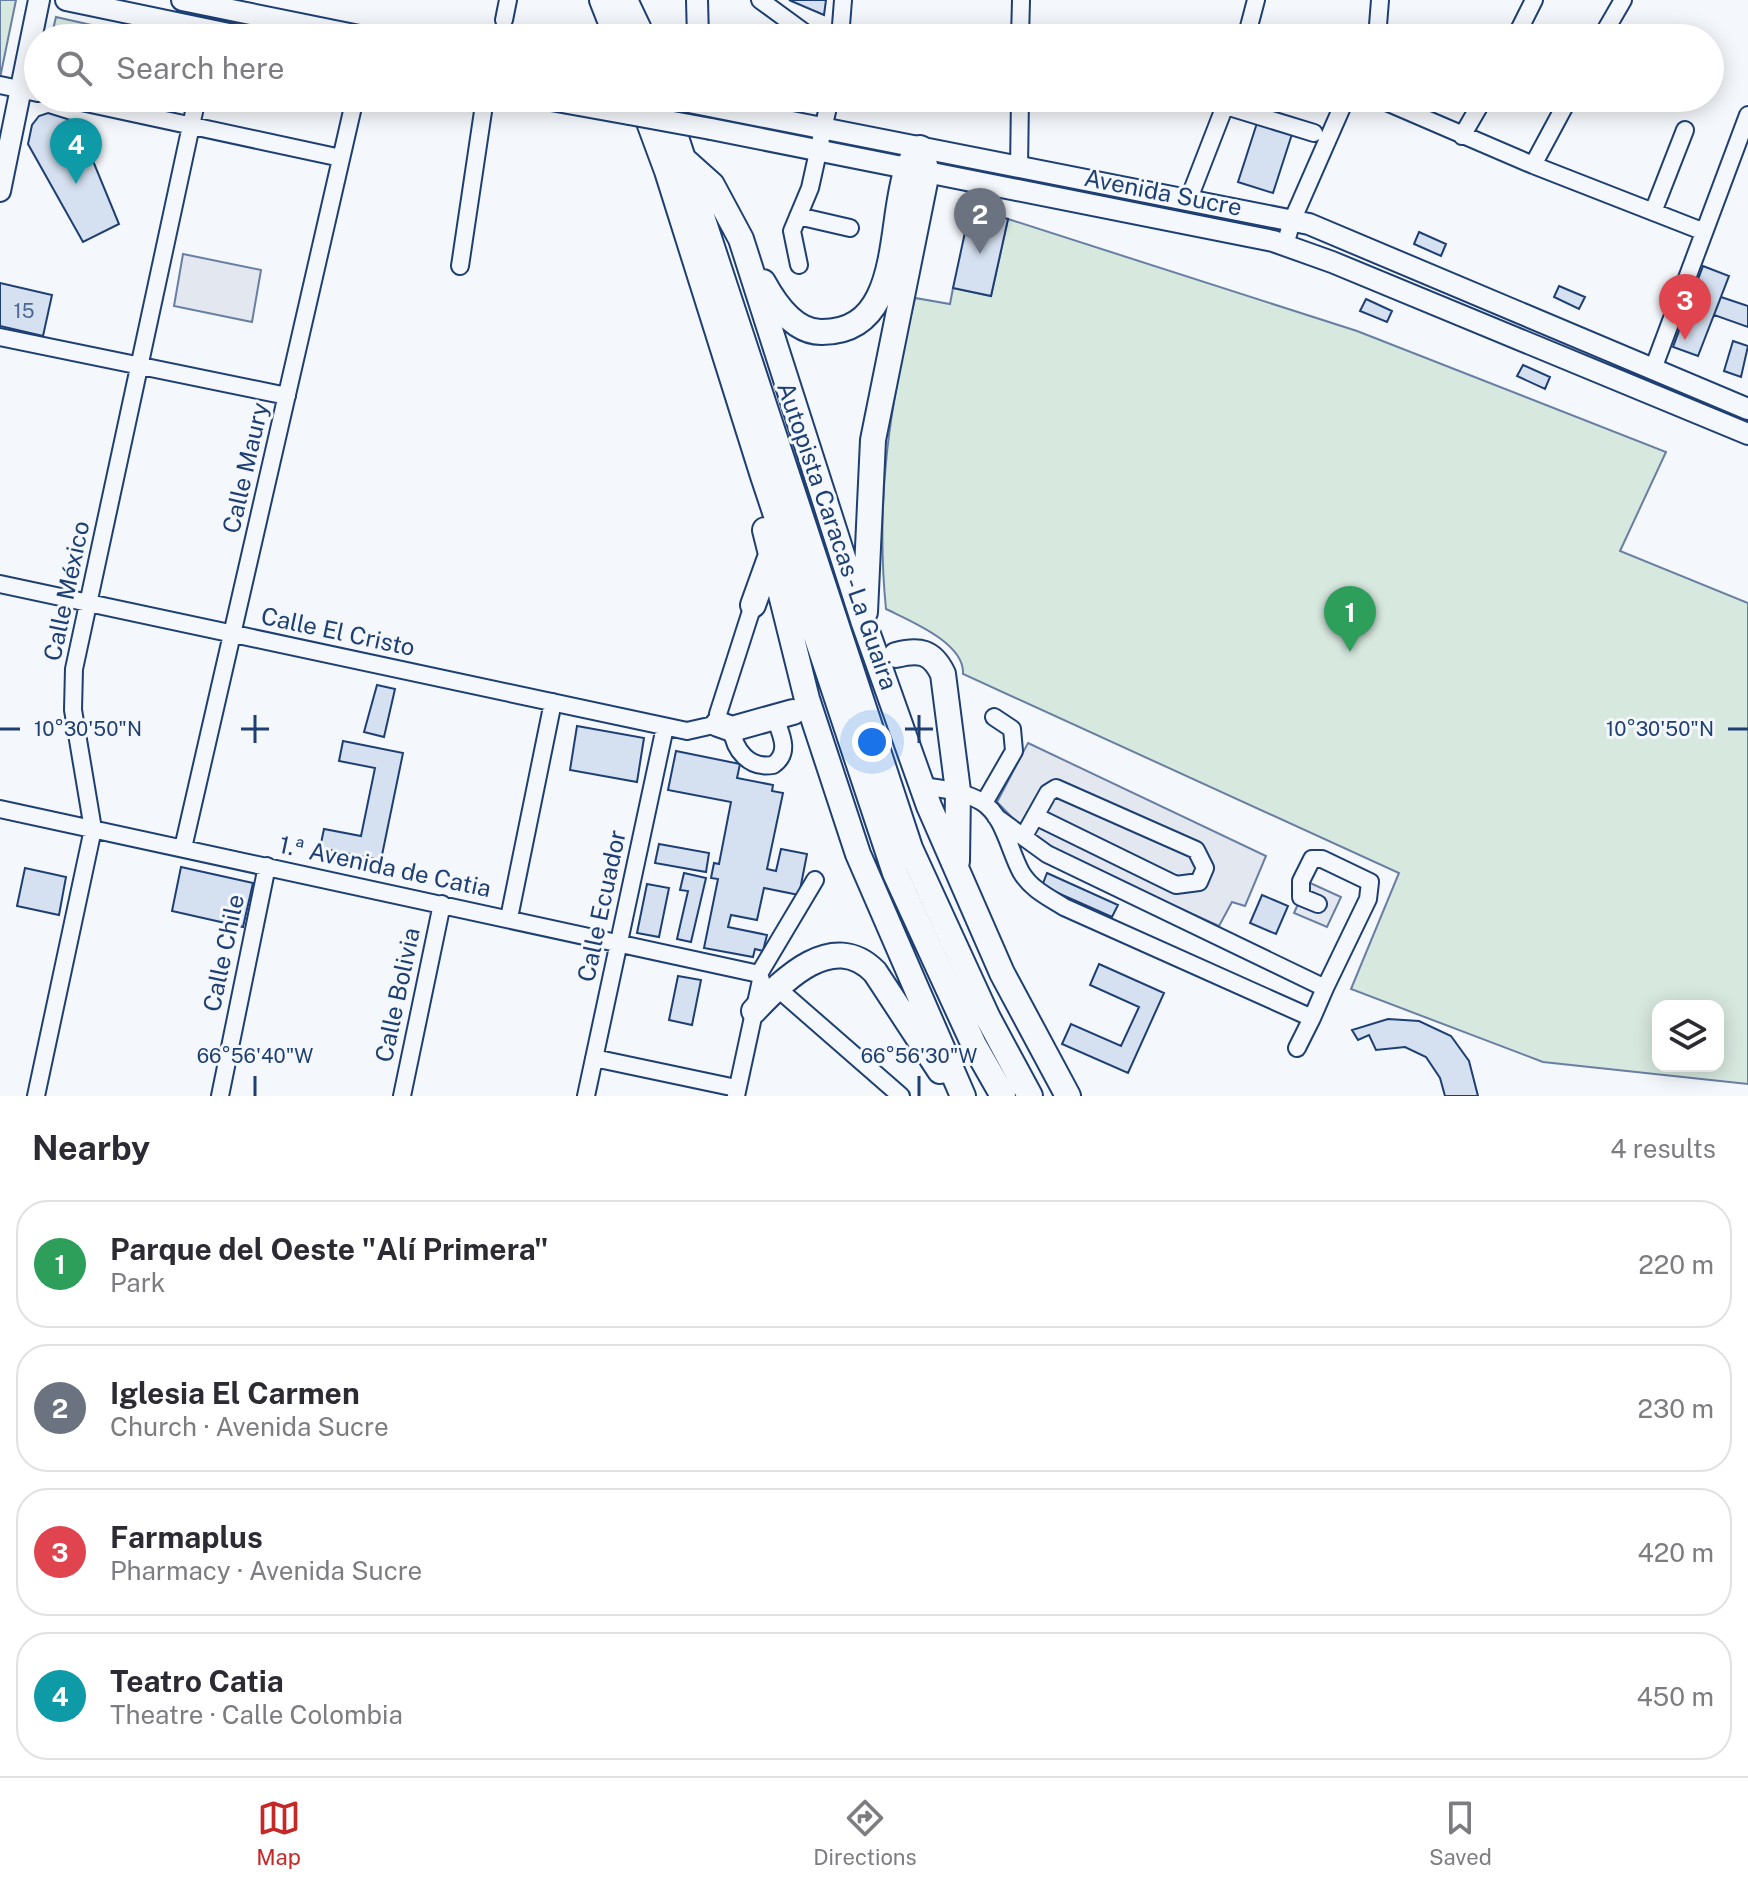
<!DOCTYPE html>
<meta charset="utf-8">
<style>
body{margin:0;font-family:"Public Sans",sans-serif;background:#f2f2f3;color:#2b2b33}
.controls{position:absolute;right:24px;bottom:24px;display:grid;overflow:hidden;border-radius:16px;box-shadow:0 4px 20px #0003}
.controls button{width:72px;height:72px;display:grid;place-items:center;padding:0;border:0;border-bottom:2px solid #e1e1e2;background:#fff;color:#2b2b33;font:40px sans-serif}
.you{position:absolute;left:872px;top:742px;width:28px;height:28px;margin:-20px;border:6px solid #fff;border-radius:50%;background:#1a73e8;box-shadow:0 0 0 12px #1a73e833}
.badge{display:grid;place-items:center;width:52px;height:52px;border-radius:50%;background:#c62828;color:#fff;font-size:26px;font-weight:700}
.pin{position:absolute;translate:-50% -66px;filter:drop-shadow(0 2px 4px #0008)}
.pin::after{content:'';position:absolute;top:42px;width:28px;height:24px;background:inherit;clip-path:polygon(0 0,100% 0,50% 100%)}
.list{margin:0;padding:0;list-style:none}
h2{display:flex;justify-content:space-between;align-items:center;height:104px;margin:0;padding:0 32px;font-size:34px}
h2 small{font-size:26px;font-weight:400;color:#7c7c81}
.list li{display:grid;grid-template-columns:52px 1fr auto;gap:24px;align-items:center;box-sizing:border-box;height:128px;margin:0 16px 16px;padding:0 16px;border:2px solid #e1e1e2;border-radius:32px}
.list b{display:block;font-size:30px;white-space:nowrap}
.list p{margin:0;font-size:26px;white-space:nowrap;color:#7c7c81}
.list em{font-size:26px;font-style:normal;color:#7c7c81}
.icon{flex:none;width:44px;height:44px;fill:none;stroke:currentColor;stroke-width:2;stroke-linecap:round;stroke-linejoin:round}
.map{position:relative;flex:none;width:1748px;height:1096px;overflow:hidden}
.search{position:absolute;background:#fff;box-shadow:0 4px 20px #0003;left:24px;right:24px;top:24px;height:88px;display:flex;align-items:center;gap:20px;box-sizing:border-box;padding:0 28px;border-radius:44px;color:#7c7c81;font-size:30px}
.sheet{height:680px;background:#fff}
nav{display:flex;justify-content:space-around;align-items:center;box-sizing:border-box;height:112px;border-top:2px solid #e1e1e2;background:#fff;font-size:22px;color:#7c7c81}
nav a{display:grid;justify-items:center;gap:4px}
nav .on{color:#c62828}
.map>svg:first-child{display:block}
.green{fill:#d7e8df;stroke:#687fa3;stroke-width:2;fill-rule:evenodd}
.parking{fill:#e3e8f0;stroke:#687fa3;stroke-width:2}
.building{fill:#d5e0f0;stroke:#1d3f73;stroke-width:2}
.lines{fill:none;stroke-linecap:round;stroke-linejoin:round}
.minor-casing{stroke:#1d3f73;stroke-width:20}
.major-casing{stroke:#1d3f73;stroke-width:24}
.highway-casing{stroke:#1d3f73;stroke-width:28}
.minor{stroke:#f4f7fb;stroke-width:16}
.major{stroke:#f4f7fb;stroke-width:20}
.highway{stroke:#f4f7fb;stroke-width:24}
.major-bridge-casing{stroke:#1d3f73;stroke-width:24;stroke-linecap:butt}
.major-bridge{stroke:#f4f7fb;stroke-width:20}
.ticks{fill:none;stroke:#1d3f73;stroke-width:3}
.labels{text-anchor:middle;stroke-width:6;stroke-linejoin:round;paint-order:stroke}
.number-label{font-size:20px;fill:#4b6792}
.street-label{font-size:24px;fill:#1d3f73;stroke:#f4f7fb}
.ticks-label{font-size:20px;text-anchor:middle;fill:#1d3f73;stroke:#f4f7fb;stroke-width:6;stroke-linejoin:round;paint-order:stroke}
</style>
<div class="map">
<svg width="1748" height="1096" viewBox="0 0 1748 1096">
<rect width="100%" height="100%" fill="#f4f7fb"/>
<path class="green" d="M0,0h16l-16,78z
M56,17l40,9 -3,12h-42z
M1008,219l349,112 309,121 -46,99 128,52v481l-205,-22 -192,-73 48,-116 -436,-199c2,-31 -53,-53 -77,-65 -11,-110 4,-205 29,-311l35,6 3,-16 38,8zM1658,1006h60v60h-60z"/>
<path class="parking" d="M183,254l78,16 -9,52 -78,-16z
M1028,743l238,113 -21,50 -13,-4 -13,24 -137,-62 -56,-32 -29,-30z
M1308,882l33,15 -14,30 -33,-14z"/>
<path class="building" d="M789,0h37l-2,15z
M48,113l29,9 42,102 -36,18 -55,-98 4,-19 7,-9z
M1258,120l35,11 -20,62 -35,-11z
M970,209l38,10 -17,77 -38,-8z
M1419,232l27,12 -5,12 -27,-12z
M1703,266l26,10 -31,80 -25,-9z
M0,283l52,12 -9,41 -43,-10z
M1559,286l26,11 -6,12 -25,-12z
M1721,297l27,9v21l-34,-12z
M1366,299l26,12 -5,11 -27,-11z
M1733,341l15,5 -7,31 -17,-6z
M1523,365l27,12 -5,12 -28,-13z
M377,685l18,4 -11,48 -20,-5z
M577,726l67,12 -7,44 -67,-12z
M343,741l60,12 -22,107 -61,-12 4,-19 37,7 14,-68 -36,-7z
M676,751l64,13 -3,14 36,7 -1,6 11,2 -16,76 9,2 5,-22 26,5 -8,41 -35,-7 -7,32 -26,-5 -3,12 39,8 -4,16 -8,-2 -2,8 -49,-9 14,-69 -7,-1 3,-15 5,1 12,-62 -63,-12z
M659,844l50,9 -3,19 -51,-9z
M181,867l72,16 -10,44 -71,-16z
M25,868l41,9 -7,38 -42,-9z
M684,873l22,5 -15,64 -14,-3 11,-48 -8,-1z
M1047,873l71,32 -6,12 -70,-31z
M647,884l22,4 -10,49 -22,-4z
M1262,895l26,11 -12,28 -26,-11z
M1099,964l65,29 -36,80 -66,-29 9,-20 50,22 18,-39 -49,-22z
M678,976l23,4 -9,45 -23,-5z
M1388,1019l31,2 32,15 18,25 9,35h-33l-5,-18 -14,-21 -21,-10 -29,3 -7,-15 -11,5 -6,-10z"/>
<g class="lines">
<g class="minor-casing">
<path id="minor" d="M760,0l52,38
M504,20l4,-20
M840,38l3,-38
M1020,38l1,-38
M1246,38l10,-38
M1377,38l3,-38
M1515,38l19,-38
M1601,38l22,-38
M0,85l38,8
M63,98l278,60
M1377,98l156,67 169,66
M1226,106l88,27
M1462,136l22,-38
M1533,165l36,-67
M1019,168l1,-70
M1188,201l40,-103
M1653,212l32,-82
M798,216l52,12
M1285,245l7,-24 54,-123
M799,265l-7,-34 18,-43 20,-90
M460,266l25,-168
M0,337l287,59
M1653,369l95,-254
M0,584l687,147 31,-7v-10l35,-109
M732,729c2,21 17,40 41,36 18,-12 8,-31 2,-47
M922,786c21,3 41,5 60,16 22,14 27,48 39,70 10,17 27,25 43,35l248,111 -15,30
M984,803l30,-52 -2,-22 -18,-12
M0,809l759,165
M996,817l51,37 278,134 43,-89 2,-17 -48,-23h-10l-11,22v16l17,7
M1024,836l24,-43 8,-5 140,62 9,18 -6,14 -23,3 -141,-69
M183,848l172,-750
M509,918l44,-216
M759,974l56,-94
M776,987l125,109
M1312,1018l13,-30
M594,1058l142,30
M36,1096l57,-267 -20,-119 1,-41 123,-571
M220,1096l47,-230
M402,1096l40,-192
M586,1096l79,-369
M736,1096l25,-116 -2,-6"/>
</g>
<g class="major-casing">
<path id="major" d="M66,0l182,38
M182,0l187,38
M697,0l1,38
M540,98l89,16
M669,98l640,126 439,185
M711,129l562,112 59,21 416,172
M0,191l39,-191"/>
</g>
<g class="highway-casing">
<path id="highway" d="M602,0l15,38
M625,0l18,38
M640,98l27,73 96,305 132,397 79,172 29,51
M663,98l247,750 78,170 42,78
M683,159l29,26 29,54 123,384 65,183 73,167 66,123
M763,282c12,22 31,50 58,50 83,1 67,-109 86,-163 2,-7 9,-14 13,-21
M765,530l42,169 51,155 105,242
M753,605l18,-50
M865,612l8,-172 54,-268 -7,-24
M896,655c23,-6 36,-4 47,19l15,117 -1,70
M718,724l14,5 61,-17
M754,1011c29,-31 79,-82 121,-39l65,99"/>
</g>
<use href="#minor" class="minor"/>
<use href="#major" class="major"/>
<use href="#highway" class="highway"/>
<g class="major-bridge-casing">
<path id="major-bridge" d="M629,114l82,15"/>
</g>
<use href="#major-bridge" class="major-bridge"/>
</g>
<path class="ticks" d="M255,715v28M919,715v28M0,729h20M241,729h28M905,729h28M1728,729h20M255,1076v20M919,1076v20"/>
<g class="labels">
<g class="number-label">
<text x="24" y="318">15</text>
</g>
<g class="street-label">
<text transform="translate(1163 193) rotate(11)" y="8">Avenida Sucre</text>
<text transform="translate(246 468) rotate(-77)" y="8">Calle Maury</text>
<text transform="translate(837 536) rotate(71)" y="8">Autopista Caracas - La Guaira</text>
<text transform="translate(67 591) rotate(-78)" y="8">Calle México</text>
<text transform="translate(338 632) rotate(12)" y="8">Calle El Cristo</text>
<text transform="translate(385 867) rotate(12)" y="8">1.ª Avenida de Catia</text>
<text transform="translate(602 906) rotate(-78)" y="8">Calle Ecuador</text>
<text transform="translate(224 953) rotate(-78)" y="8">Calle Chile</text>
<text transform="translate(398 995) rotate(-78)" y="8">Calle Bolivia</text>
</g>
</g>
<g class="ticks-label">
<text x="88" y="736">10°30'50"N</text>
<text x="1660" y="736">10°30'50"N</text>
<text x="255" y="1063">66°56'40"W</text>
<text x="919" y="1063">66°56'30"W</text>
</g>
</svg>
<div class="controls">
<button><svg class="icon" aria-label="layers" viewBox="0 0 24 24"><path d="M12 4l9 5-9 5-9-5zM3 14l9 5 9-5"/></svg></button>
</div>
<div class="you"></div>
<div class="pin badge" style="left:1350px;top:652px;background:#2e9e5b">1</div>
<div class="pin badge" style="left:980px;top:254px;background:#6b7280">2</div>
<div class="pin badge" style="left:1685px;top:340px;background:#e0444e">3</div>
<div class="pin badge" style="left:76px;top:184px;background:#0f9aa8">4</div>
<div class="search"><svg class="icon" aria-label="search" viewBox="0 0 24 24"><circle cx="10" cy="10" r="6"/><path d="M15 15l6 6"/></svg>Search here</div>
</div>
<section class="sheet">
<h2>Nearby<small>4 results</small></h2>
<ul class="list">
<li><span class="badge" style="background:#2e9e5b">1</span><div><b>Parque del Oeste &quot;Alí Primera&quot;</b><p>Park</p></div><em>220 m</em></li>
<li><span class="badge" style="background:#6b7280">2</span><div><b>Iglesia El Carmen</b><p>Church · Avenida Sucre</p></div><em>230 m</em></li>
<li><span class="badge" style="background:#e0444e">3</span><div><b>Farmaplus</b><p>Pharmacy · Avenida Sucre</p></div><em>420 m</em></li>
<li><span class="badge" style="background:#0f9aa8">4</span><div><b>Teatro Catia</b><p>Theatre · Calle Colombia</p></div><em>450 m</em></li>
</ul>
</section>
<nav>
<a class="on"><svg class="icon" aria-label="map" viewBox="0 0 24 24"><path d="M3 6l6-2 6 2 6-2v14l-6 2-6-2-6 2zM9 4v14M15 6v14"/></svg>Map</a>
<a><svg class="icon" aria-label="directions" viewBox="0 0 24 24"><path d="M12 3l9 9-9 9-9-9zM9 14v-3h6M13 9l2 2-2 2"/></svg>Directions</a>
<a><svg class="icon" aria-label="saved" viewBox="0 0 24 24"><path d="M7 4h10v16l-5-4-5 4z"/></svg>Saved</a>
</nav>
